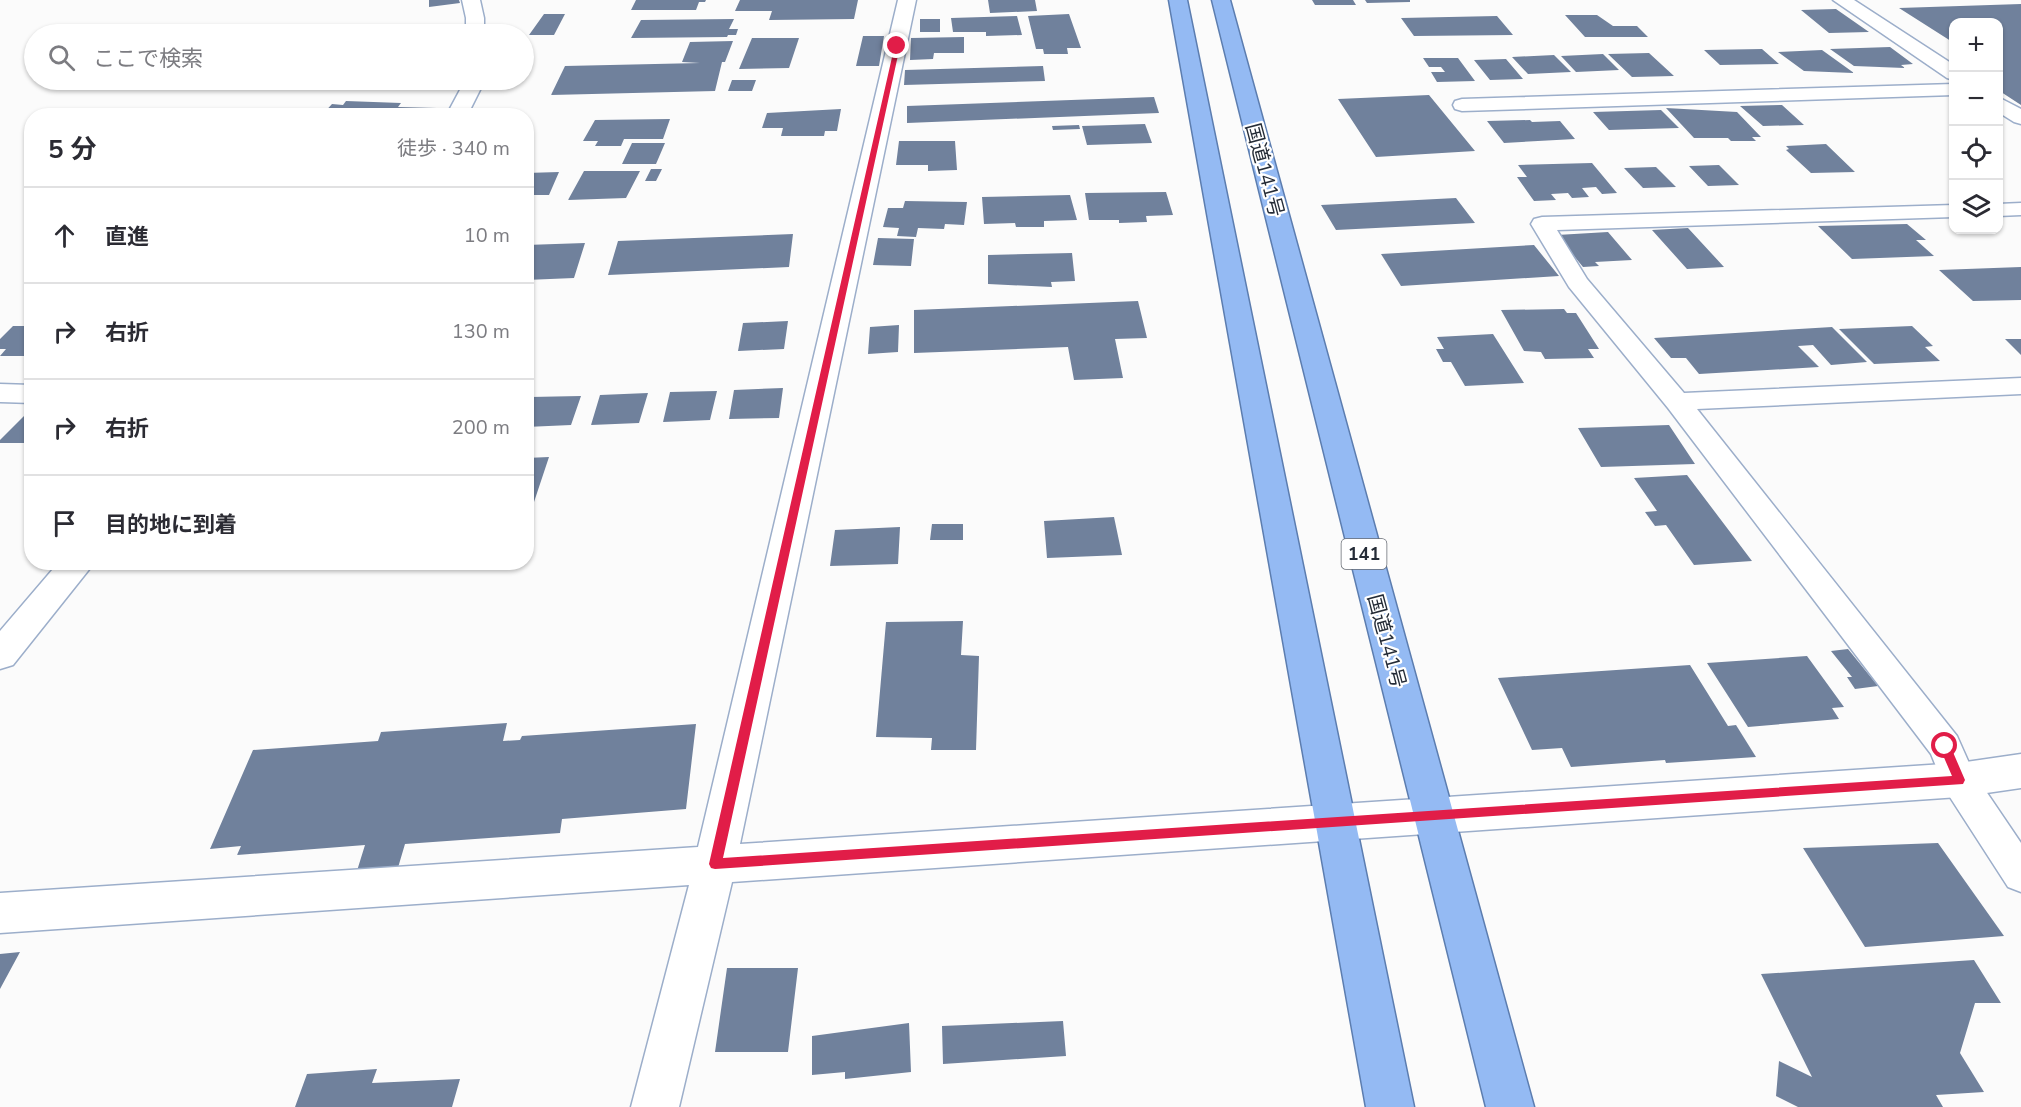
<!DOCTYPE html>
<html lang="ja">
<meta charset="utf-8">
<style>
body{margin:0;font-family:"Nunito Sans","Noto Sans JP",sans-serif;background:#f2f2f3;color:#2b2b33}
.controls{position:absolute;right:18px;top:18px;display:grid;overflow:hidden;border-radius:12px;box-shadow:0 2px 4px #0004}
.controls button{width:54px;height:54px;display:grid;place-items:center;padding:0;border:0;border-bottom:2px solid #e1e1e2;background:#fff;color:#2b2b33;font:30px sans-serif}
.stop{position:absolute;width:18px;height:18px;margin:-14px;border:4px solid #e11d48;border-radius:50%;background:#fff}
.stop.end{background:#e11d48;border-color:#fff;box-shadow:0 2px 6px #0008}
.list{margin:0;padding:0;list-style:none}
h2{display:flex;justify-content:space-between;align-items:center;height:78px;margin:0;padding:0 24px;font-size:26px}
h2 small{font-size:20px;font-weight:400;color:#7c7c81}
.list li{display:grid;grid-template-columns:39px 1fr auto;gap:18px;align-items:center;box-sizing:border-box;height:96px;padding:0 24px;border-top:2px solid #e1e1e2}
.list b{display:block;font-size:22px;white-space:nowrap}
.list em{font-size:20px;font-style:normal;color:#7c7c81}
.icon{flex:none;width:33px;height:33px;fill:none;stroke:currentColor;stroke-width:2;stroke-linecap:round;stroke-linejoin:round}
.map{position:relative;flex:none;width:2021px;height:1107px;overflow:hidden}
.search{position:absolute;background:#fff;box-shadow:0 2px 4px #0004;left:24px;top:24px;width:510px;height:66px;display:flex;align-items:center;gap:15px;box-sizing:border-box;padding:0 21px;border-radius:33px;color:#7c7c81;font-size:22px}
.panel{position:absolute;background:#fff;box-shadow:0 2px 4px #0004;left:24px;top:108px;width:510px;height:462px;border-radius:24px}
.map>svg:first-child{display:block}
.building{fill:#70819c}
.lines{fill:none;stroke-linecap:round;stroke-linejoin:round}
.service-casing{stroke:#9caeca;stroke-width:3}
.minor-casing{stroke:#9caeca;stroke-width:3}
.trunk-casing{stroke:#5c7daf;stroke-width:3}
.service{fill:#fff;fill-rule:evenodd}
.minor{fill:#fff;fill-rule:evenodd}
.trunk{fill:#94baf3;fill-rule:evenodd}
.route{fill:#e11d48}
.labels{text-anchor:middle;stroke-width:4.5;stroke-linejoin:round;paint-order:stroke}
.shield{fill:#fff;stroke:#666b73;stroke-width:1.5}
.shield-label{font-size:18px;font-weight:bold;fill:#252c37}
.street-label{font-size:20px;fill:#252c37;stroke:#fff}
</style>
<div class="map">
<svg width="2021" height="1107" viewBox="0 0 2021 1107">
<rect width="100%" height="100%" fill="#fbfbfb"/>
<path class="building" d="M429,0h30l1,3 -31,4z
M636,0h70l-1,2h-6l-3,8h-65z
M740,0h118l-4,19 -85,1 3,-9h-37z
M988,0h47l2,11 -47,2z
M1312,0h41l3,5h-41z
M1365,0h45v2l-43,1z
M2021,4v101l-23,-15v-17h4l-4,-2v-49h-44v21l-55,-35z
M1836,9l33,23 -40,1 -28,-23z
M544,14h21l-11,21h-25z
M1069,14l12,34h-14l1,6h-24l-1,-5h-7l-8,-33z
M1565,15h32l16,11h24l11,11h-63z
M1017,16l5,19 -36,1v-4h-33l-2,-14z
M1497,16l16,19 -99,1 -13,-18z
M734,19l-5,10h9l-2,6h-8l-1,2 -96,1 10,-18z
M920,19h20v13h-20z
M863,36h21l-5,30h-23z
M964,37v16h-30l-1,6 -23,1 1,-22z
M752,38h47l-10,30 -50,1z
M733,41l-8,21h-3l-7,29 -164,4 14,-29 135,-3 -18,-1 8,-20z
M1890,47l23,17 -12,1 4,3 -51,-2 -24,-17z
M1762,49l17,15 -59,1 -16,-15z
M1822,50l32,23 -50,-2 -26,-19z
M1649,53l25,23 -42,1 -24,-23z
M1603,54l16,16 -43,2 -15,-16z
M1554,55l17,17 -43,2 -16,-17z
M1423,58h35l17,23 -38,1 -6,-10h14l-4,-5h-12z
M1506,59l17,20 -33,1 -16,-20z
M1043,66l2,15 -141,4 1,-15z
M732,80h24l-4,11h-24z
M1429,95l46,56 -99,6 -38,-58z
M1154,97l5,16 -252,10v-17z
M346,101l55,2 -3,4 39,1 -7,8h-109l11,-12 11,1z
M1782,105l22,20 -41,1 -23,-20z
M1666,108l71,4 24,25h-9l4,4h-25l-3,-3h-34z
M841,109l-4,22h-12l-1,5h-43l2,-8h-21l5,-15z
M1661,110l18,18 -70,2 -16,-18z
M670,119l-7,20h-39l-3,7h-26l3,-5h-15l12,-21z
M1530,120l2,2 28,-1 15,18 -71,4 -17,-22z
M1145,124l7,19 -65,2 -5,-19z
M1079,125l1,4 -27,1 -1,-4z
M899,141h56l2,29 -29,1v-6h-32z
M632,143h33l-9,21h-34z
M1826,144l29,28 -44,1 -25,-23 3,-1 -3,-3z
M1592,163l25,30 -15,1 -6,-7 -14,1 7,9 -17,1 -4,-5 -17,1 5,6 -22,1 -17,-24h10l-9,-12z
M1719,165l20,20 -31,1 -19,-20z
M1656,167l20,20 -33,1 -19,-20z
M651,169h11l-6,12h-11z
M584,171h56l-14,27 -58,2z
M559,172l-10,23h-23v-22z
M1166,192l7,23 -27,1 1,6 -28,1v-3h-30l-4,-27z
M1070,195l7,25 -33,1v6h-28l-1,-4 -31,1 -2,-27z
M1456,198l19,25 -139,7 -15,-25z
M905,201l62,1 -3,23 -19,-1 -1,5 -26,-1 -2,9 -19,-1 2,-8 -16,-1 5,-19h15z
M1907,224l19,16h-10l18,16 -82,3 -34,-33z
M1688,228l36,39 -37,2 -35,-39z
M1608,232l24,28 -37,2 4,4 -16,1 -26,-32z
M793,234l-4,33 -181,8 10,-34z
M878,238l36,1 -3,27 -38,-1z
M585,243l-11,35 -48,2v-35z
M1534,245l25,31 -158,10 -20,-32z
M1072,253l3,28 -24,1 1,5 -64,-3v-29z
M2021,267v33l-48,1 -34,-31z
M1138,301l9,37 -32,1 8,39 -49,2 -6,-33 -154,6v-43z
M1564,309l3,4h9l23,36h-11l6,9 -49,1 -4,-7 -17,-1 -23,-41z
M788,321l-4,28 -46,2 5,-28z
M899,325l-1,27 -30,2 2,-27z
M13,326h19v30h-32l6,-7h-6v-10z
M1912,326l21,20 -8,1 15,14 -66,3 -35,-35z
M1832,327l35,35 -36,3 -18,-20 -15,1 21,21 -120,7 -13,-16h-15l-17,-20z
M1493,334l31,49 -59,3 -14,-24h-8l-7,-13h8l-7,-12z
M2005,339h16v16z
M783,388l-4,30 -50,1 5,-29z
M717,391l-7,29 -47,2 7,-30z
M648,393l-9,30 -48,2 9,-30z
M581,396l-10,29 -45,2v-21l4,-9z
M32,408v35h-32v-3z
M1669,425l26,39 -94,3 -23,-39z
M549,457l-15,45 -8,1v-45z
M1687,475l65,86 -58,4 -28,-40 -11,1 -10,-14 12,-1 -23,-33z
M1114,517l8,38 -75,3 -3,-37z
M932,524h31v16h-33z
M900,527l-2,37 -68,2 5,-36z
M963,621l-2,34 18,1 -3,94h-45l1,-12 -56,-1 10,-115z
M1848,649l30,37 -23,3 -8,-12h5l-21,-26z
M1807,656l37,51 -12,1 7,11 -91,8 -41,-64z
M1690,665l38,61 8,-1 20,32 -90,6 -1,-3 -94,7 -9,-19 -30,2 -34,-72z
M507,723l-4,18 17,-1 2,-4 174,-12 -10,85 -124,10 -2,14 -155,11 -8,27 -41,3 9,-29 -128,10 4,-9 -31,3 43,-99 125,-9 3,-9z
M1938,843l66,93 -139,11 -62,-99z
M20,952l-20,37v-35z
M1974,960l27,43h-26l-15,50 24,39 -48,3 7,12h-145l-22,-11 3,-35 33,16 -51,-103z
M727,968h71l-10,84h-73z
M1063,1021l3,35 -123,8 -1,-38z
M909,1023l2,49 -66,7v-7l-33,3v-39z
M377,1069l-5,14 88,-4 -8,28h-157l12,-33z"/>
<g class="lines">
<g class="service-casing">
<path id="service" d="M1954,84v11l-492,16 -7,-2 -2,-4 2,-4 7,-2z
M2021,203v12l-23,1v-12z
M1954,205v12l-397,13 30,49 97,114 337,-15v16l-324,15 260,327 16,36 48,71v49l-13,-5 -62,-96 -15,-37 -263,-346 -99,-121 -38,-63 3,-5 8,-2z"/>
</g>
<g class="minor-casing">
<path id="minor" d="M462,0h18l4,18v16h-18v-16z
M898,0h18l-176,844 1219,-81 62,-9v34l-62,9 -1227,85 -53,225h-48l58,-222 -689,48v-40l698,-46z
M1833,0h21l100,65v15l-7,-2z
M462,80h20l-1,8 -14,28h-21l15,-28z
M1998,97l23,12v15l-7,-2 -16,-10z
M0,384l32,1v18l-32,-1z
M59,562h36l-82,103 -13,4v-38z"/>
</g>
<g class="trunk-casing">
<path id="trunk" d="M1169,0h18l227,1107h-48z
M1212,0h18l304,1107h-48z"/>
</g>
<use href="#service" class="service"/>
<use href="#minor" class="minor"/>
<use href="#trunk" class="trunk"/>
</g>
<path class="route" d="M895,44l5,2 -177,812 1229,-82 -13,-30 6,-4 4,1 16,37 -2,4 -1248,85 -4,-1 -2,-4z"/>
<g class="labels">
<rect class="shield" x="1341.5" y="539" width="45" height="30" rx="4.5"/>
<g class="shield-label">
<text x="1364" y="560">141</text>
</g>
<g class="street-label">
<text transform="translate(1265 170) rotate(75)" y="7">国道141号</text>
<text transform="translate(1387 641) rotate(75)" y="7">国道141号</text>
</g>
</g>
</svg>
<div class="controls">
<button>+</button>
<button>−</button>
<button><svg class="icon" aria-label="locate" viewBox="0 0 24 24"><circle cx="12" cy="12" r="6"/><path d="M12 2v4M12 18v4M2 12h4M18 12h4"/></svg></button>
<button><svg class="icon" aria-label="layers" viewBox="0 0 24 24"><path d="M12 4l9 5-9 5-9-5zM3 14l9 5 9-5"/></svg></button>
</div>
<div class="stop" style="left:1945px;top:746px"></div>
<div class="stop end" style="left:897px;top:46px"></div>
<div class="search"><svg class="icon" aria-label="search" viewBox="0 0 24 24"><circle cx="10" cy="10" r="6"/><path d="M15 15l6 6"/></svg>ここで検索</div>
<section class="panel">
<h2>5 分<small>徒歩 · 340 m</small></h2>
<ul class="list">
<li><svg class="icon" aria-label="ahead" viewBox="0 0 24 24"><path d="M12 20V5M6 11l6-6 6 6"/></svg><div><b>直進</b></div><em>10 m</em></li>
<li><svg class="icon" aria-label="right" viewBox="0 0 24 24"><path d="M7 20v-9h11M14 6l5 5-5 5"/></svg><div><b>右折</b></div><em>130 m</em></li>
<li><svg class="icon" aria-label="right" viewBox="0 0 24 24"><path d="M7 20v-9h11M14 6l5 5-5 5"/></svg><div><b>右折</b></div><em>200 m</em></li>
<li><svg class="icon" aria-label="arrive" viewBox="0 0 24 24"><path d="M6 21V4h12l-3 4 3 4H6"/></svg><div><b>目的地に到着</b></div></li>
</ul>
</section>
</div>
